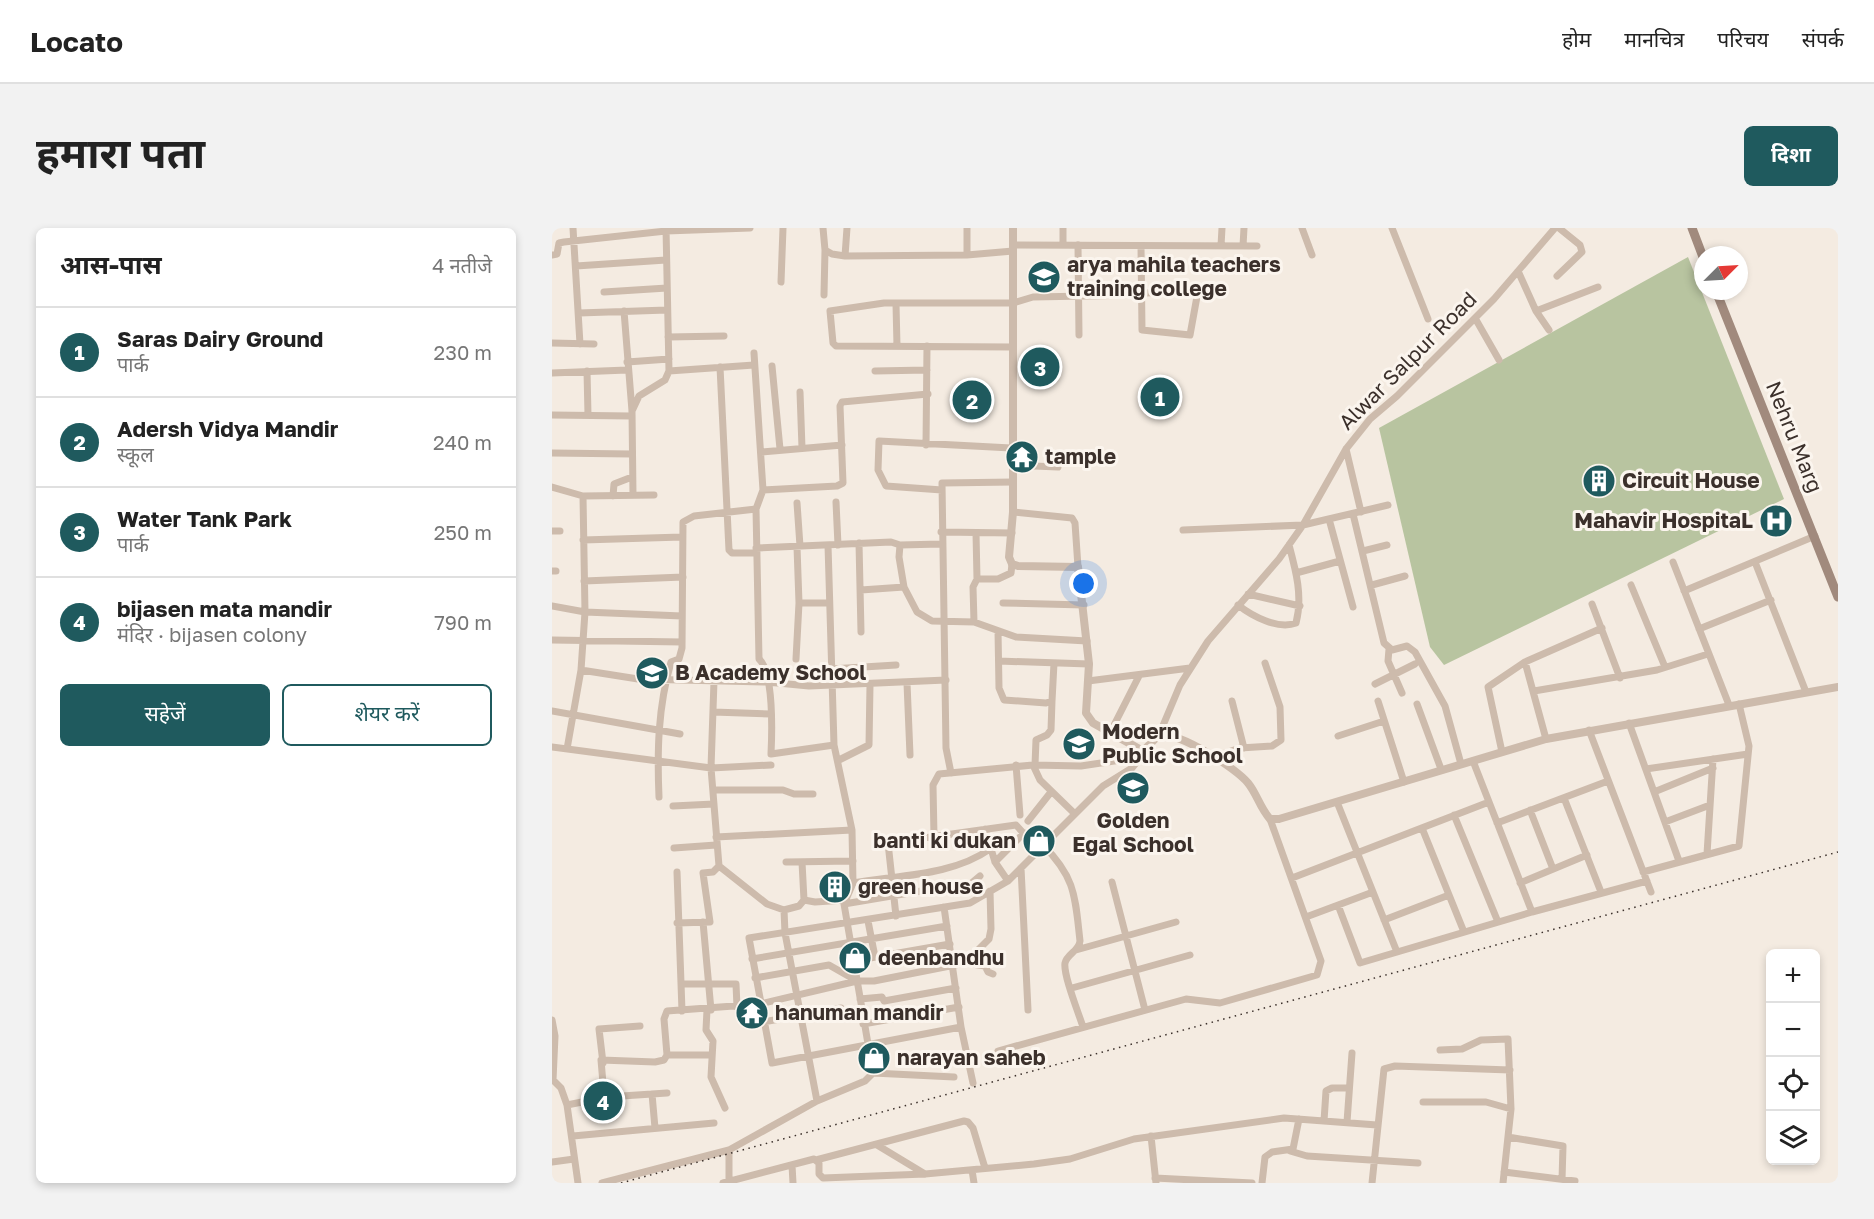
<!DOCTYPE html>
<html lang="hi">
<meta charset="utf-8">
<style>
body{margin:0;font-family:"Golos Text","Noto Sans Devanagari",sans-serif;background:#f2f2f2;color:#222}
.controls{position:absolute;right:18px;bottom:18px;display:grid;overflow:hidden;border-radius:9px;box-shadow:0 3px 9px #0003}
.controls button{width:54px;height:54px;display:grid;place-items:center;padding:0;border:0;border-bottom:2px solid #e0e0e0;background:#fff;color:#222;font:30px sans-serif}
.compass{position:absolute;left:1142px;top:18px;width:54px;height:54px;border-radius:50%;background:#fff;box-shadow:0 3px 9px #0003;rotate:66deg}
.you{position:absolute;left:532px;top:356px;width:21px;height:21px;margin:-15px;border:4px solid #fff;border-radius:50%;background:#1a73e8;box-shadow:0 0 0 9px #1a73e833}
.badge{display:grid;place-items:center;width:39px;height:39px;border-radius:50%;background:#1f5a5e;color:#fff;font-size:20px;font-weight:700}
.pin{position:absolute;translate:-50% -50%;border:3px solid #fff;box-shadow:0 2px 6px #0006}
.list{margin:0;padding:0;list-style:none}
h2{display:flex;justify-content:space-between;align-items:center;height:78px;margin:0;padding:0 24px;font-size:26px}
h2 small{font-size:20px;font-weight:400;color:#767676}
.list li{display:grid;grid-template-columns:39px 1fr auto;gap:18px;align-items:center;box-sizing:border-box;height:90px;padding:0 24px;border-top:2px solid #e0e0e0}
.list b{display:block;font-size:22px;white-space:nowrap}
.list p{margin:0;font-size:20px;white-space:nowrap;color:#767676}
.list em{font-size:20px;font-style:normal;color:#767676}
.actions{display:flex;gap:12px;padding:18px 24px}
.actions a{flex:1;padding:14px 0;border:2px solid #1f5a5e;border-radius:9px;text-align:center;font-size:21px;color:#1f5a5e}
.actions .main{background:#1f5a5e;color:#fff}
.icon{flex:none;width:33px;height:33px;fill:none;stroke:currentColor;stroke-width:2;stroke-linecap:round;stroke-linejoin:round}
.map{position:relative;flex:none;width:1286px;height:955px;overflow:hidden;border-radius:9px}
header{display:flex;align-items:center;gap:36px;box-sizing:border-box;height:84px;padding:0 30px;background:#fff;border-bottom:2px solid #e0e0e0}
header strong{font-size:28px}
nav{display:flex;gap:33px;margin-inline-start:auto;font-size:21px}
.intro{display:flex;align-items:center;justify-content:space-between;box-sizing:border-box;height:144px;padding:0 36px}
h1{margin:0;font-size:42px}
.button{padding:15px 27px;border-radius:9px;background:#1f5a5e;color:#fff;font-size:21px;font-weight:700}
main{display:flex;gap:36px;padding:0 36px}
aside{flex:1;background:#fff;border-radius:9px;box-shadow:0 3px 9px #0003}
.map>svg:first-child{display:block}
.green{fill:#b8c4a0}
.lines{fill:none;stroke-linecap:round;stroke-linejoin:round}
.minor{stroke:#cdbbac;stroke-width:7}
.tertiary{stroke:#cdbbac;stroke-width:8}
.secondary{stroke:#a18a7d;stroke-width:9}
.rail{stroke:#3b302b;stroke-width:1.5;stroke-dasharray:1.5 4.5;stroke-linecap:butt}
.labels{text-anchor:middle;stroke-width:6;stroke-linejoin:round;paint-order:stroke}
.poi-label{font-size:21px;font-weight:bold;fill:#3b302b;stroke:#fbf5ee;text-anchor:start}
.street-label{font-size:21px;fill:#3b302b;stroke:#fbf5ee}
</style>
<header>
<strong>Locato</strong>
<nav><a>होम</a><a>मानचित्र</a><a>परिचय</a><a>संपर्क</a></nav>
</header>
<div class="intro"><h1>हमारा पता</h1><a class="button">दिशा</a></div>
<main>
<aside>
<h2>आस-पास<small>4 नतीजे</small></h2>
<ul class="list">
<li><span class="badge">1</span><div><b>Saras Dairy Ground</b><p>पार्क</p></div><em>230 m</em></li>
<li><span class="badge">2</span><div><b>Adersh Vidya Mandir</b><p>स्कूल</p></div><em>240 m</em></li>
<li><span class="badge">3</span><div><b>Water Tank Park</b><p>पार्क</p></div><em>250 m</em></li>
<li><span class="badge">4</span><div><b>bijasen mata mandir</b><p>मंदिर · bijasen colony</p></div><em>790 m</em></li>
</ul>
<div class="actions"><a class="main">सहेजें</a><a>शेयर करें</a></div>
</aside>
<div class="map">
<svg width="1286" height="955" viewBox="0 0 1286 955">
<rect width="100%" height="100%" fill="#f4ebe1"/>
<path class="green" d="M1136,29l96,242 -340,166 -14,-18 -51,-219z"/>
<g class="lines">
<path class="minor" d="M21,0l7,116
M271,0l2,22 7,4 13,2 122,-1 46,-4
M511,0v17
M750,0l10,27
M840,0l36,91
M461,17l244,1
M526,17l1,90
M589,18l1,84 48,5 8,-44
M669,18l1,-18
M691,18l1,-18
M0,27l5,-1 2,-11 5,-1 102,-11 84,-3
M415,27v-27
M293,28l2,-28
M24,38l90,-6
M966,43l18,40 13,19
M1005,48l25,-24 -2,-7 -21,-17
M229,54l2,-54
M52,64l63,-4
M588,65l70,-1
M272,67l1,-45
M344,76l1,42
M72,83l8,100 1,84
M984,83l62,-24
M27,85l88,-3
M923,90l24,42
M116,109l56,-1
M0,115l42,1
M461,119l-177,-1 -3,-3 -3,-32 54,-8h129l20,-6 107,-2
M202,125l9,137 -7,19 3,150c15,13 13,75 12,95l63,-9
M75,134l42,-3
M220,138l8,83
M168,139l9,183 3,3h25
M35,143l1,44
M117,143l85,-6
M323,143l52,-1
M0,145l75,-3
M248,164l2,56
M80,183l7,-15 26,-16 4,-9 -3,-143
M0,187l79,1
M374,217l1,-99
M794,221l15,63
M209,224l81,-7
M0,225l79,1
M461,237l45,2
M0,259l31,9 71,-1
M211,262l74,-4 6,-3 -3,-77 2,-4 86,-8
M390,262l-56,-4 -8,-16 1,-29 132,7
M61,268l1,-12 18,-7
M284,274l2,43
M245,275l3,43
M461,284l59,6 3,5 3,44
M801,286l31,129 8,7 15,-4 8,6 30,54 16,58
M777,291l24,88
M631,302l120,-5 85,-20
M0,303h8
M389,304l71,1
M424,305l1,46
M31,312l99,-3
M307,315l2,89
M348,317l-1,12 5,30 13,25 15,9 42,1 42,15 71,4
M204,320l135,-6 9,3 41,-1
M811,323l24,-6
M1121,334l56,143
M1203,334l51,130
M0,343h4
M744,345l44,-12
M32,353l99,-4
M820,357l33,-9
M1079,357l34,82
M309,362l43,-3
M1132,363l131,-55
M696,366l52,12
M247,375h30
M451,375l81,2
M1040,376l28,74
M686,377c14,11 40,25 58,18 7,-26 0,-52 -7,-78
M0,378l33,6 97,4
M422,394l-1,-35 4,-8h21l13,-6 1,-9
M1147,401l72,-29
M446,403l1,57 5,12 42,3 6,-2 2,-38
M0,412l130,2
M837,421l-1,12 14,32
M244,431l3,-56 -2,-56
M447,433l90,3
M973,434l21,77
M279,441l65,-4
M29,442l57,9 129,3 42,4 137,-6
M162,453l-3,87 8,98 48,38 17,6
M536,453l102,-13
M355,455l3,72
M823,456l40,-20
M982,463l123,-21 51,-16
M680,473l12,47
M826,473l26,81
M865,476l24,65
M0,483l128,23
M161,484l57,2
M1077,495l50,138
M1037,502l62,162
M559,503l28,-55
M607,507l21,-50 28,-44 71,-82 24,-34 43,-76 24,-30 27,-23 97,-97 61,-71
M786,508l46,-15
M0,519l159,21 60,-3
M15,521l14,-79 4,-58 -2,-116
M950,524l-14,-65 37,-25 77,-34
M661,529l27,-9 32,-2 9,-6 -1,-33 -15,-44
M287,532l30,-15 1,-60
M921,533l59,151
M464,537l4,50
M481,537l48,1 60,-9
M483,537l1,-25 11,-5 4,-5 1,-29
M1094,541l102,-15
M399,545l-5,-25 -4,-265 71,-1
M161,562h70l11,4h19
M1102,564l59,-24
M107,569c-2,-46 -1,-90 12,-135l8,-3 3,-11 1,-126 11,-6 62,-7
M1012,570l37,94
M785,574l60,150
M121,578l41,-2
M978,582l23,59
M902,587l44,107
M476,593l23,-29
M1113,594l45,-17
M945,595l111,-42
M870,600l42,104
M433,601l10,33 13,19
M382,608l-1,-51 6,-11 94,-9 7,15 35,34
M164,609l136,-7
M491,617c33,33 32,52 37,96 -1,10 -13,13 -15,22 -2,12 14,51 18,64
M122,620l42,-3
M1155,626l6,-95
M234,634l67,-1
M250,634l2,38 11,2 30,-2
M443,634l29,-29
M469,640l7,142
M125,644l5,139
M1091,644l96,-26 10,-100 -10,-42
M740,650l197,-76
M560,654l33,128
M301,655c45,-8 99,-7 137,-34
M968,655l67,-28
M252,672l-5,6 -15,4 1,23 32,168
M292,676l83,-14 40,-3 13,-11
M786,677l22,58 172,-51 115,-31
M392,679l17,120 12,56
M344,688l-8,-73 128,-18 23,25
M754,689l67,-25
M832,692l65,-25
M316,693l7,36
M151,694l8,88
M125,695l33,-1 -7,-49 10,-1 6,-6
M524,722l100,-28
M200,731l195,-33
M301,733l97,-17
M413,735l20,3 3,6 5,2
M203,750l74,-13 28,16
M130,756h54l1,23
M520,760l118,-33
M308,771l22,-2 2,4 72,-13
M155,782l-1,20 7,11 -2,36 14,31
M0,792l3,16 -2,44 8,8 6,17
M211,794l78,-14
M311,796l96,-17
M409,799l-189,36 -23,-125 221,-35 38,-22 95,-95 29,-18 14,-17
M888,822l22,-1 19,-9 27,-1 3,70 -8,74
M446,823l188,-52 34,4 97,-28 4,-14 -51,-142
M115,827h44
M51,835l-4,-34 41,-3
M321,845l81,4
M100,866l3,34
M52,867l-3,-35 54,2 9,-2 3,-5 -3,-36 3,-8 93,-7 97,-23h17l91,-18 24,-24 2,-10 -1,-38
M871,874h63l25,7
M772,893l2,-30 6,-3h17
M795,894l5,-69
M21,908l141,-13
M599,908l5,47
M956,909l55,9 -1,34
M325,917l48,29
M177,922v33
M738,923l17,5 111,7
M264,932l148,-39 4,1 5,6 12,40
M0,934l22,-3
M240,937l1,18
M420,942l2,13
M952,944l71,9
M603,950l97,5
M26,955l-11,-78 40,-8 60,-4
M50,955l127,-33 88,-49 48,-20 8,-8 -29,-169 9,-21 -1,-53 -18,-85 -6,-200
M171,955l91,-24 5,4v11l4,4 102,-4 109,-10 36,-5 64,-20 150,-21 93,7
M710,955l3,-26 7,-5 21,-3 6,-30
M820,955l12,-114 11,-3 115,4"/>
<path class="tertiary" d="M461,0v284l-4,45 3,7 6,2 60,1 11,97 -3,49 7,10 50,28 16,-16c19,-4 77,33 89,48 9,11 12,25 22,36h9l267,-80 292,-52"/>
<path class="secondary" d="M1140,0l11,29
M1164,63l122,306"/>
<path class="rail" d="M69,955l1217,-331"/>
</g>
<defs>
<g id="school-disc" transform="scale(1.725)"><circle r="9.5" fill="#1f5a5e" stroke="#fbf5ee"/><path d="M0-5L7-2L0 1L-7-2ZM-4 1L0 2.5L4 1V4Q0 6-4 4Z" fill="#fff"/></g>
<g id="temple-disc" transform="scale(1.725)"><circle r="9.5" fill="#1f5a5e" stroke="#fbf5ee"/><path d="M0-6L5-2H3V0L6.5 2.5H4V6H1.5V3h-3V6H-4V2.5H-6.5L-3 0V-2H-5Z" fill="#fff"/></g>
<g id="building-disc" transform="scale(1.725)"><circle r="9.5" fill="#1f5a5e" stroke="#fbf5ee"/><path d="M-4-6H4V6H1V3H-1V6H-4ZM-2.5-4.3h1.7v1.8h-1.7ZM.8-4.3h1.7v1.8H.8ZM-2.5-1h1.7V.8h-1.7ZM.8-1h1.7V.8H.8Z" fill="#fff"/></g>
<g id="hospital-disc" transform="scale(1.725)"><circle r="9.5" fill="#1f5a5e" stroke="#fbf5ee"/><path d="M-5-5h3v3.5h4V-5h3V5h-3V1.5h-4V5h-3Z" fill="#fff"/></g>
<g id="shop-disc" transform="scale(1.725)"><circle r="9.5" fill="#1f5a5e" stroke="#fbf5ee"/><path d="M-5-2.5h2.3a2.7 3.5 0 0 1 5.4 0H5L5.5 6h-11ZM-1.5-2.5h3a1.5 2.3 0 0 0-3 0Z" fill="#fff"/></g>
</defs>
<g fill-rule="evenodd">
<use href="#school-disc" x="492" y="49"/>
<use href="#temple-disc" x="470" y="229"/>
<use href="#building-disc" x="1047" y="253"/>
<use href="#hospital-disc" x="1224" y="293"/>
<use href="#school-disc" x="100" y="445"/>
<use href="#school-disc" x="527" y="516"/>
<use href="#school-disc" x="581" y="560"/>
<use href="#shop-disc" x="487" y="613"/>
<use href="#building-disc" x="283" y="659"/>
<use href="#shop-disc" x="303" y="730"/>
<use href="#temple-disc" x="200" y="785"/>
<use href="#shop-disc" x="322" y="830"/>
</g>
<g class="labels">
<g class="poi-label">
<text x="515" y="44">arya mahila teachers<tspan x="515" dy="24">training college</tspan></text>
<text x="493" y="236">tample</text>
<text x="1070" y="260">Circuit House</text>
<text x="1201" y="300" text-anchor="end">Mahavir HospitaL</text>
<text x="123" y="452">B Academy School</text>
<text x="550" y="511">Modern<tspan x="550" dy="24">Public School</tspan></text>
<text x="581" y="600" text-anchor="middle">Golden<tspan x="581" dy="24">Egal School</tspan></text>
<text x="464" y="620" text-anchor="end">banti ki dukan</text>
<text x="306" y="666">green house</text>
<text x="326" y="737">deenbandhu</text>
<text x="223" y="792">hanuman mandir</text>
<text x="345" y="837">narayan saheb</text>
</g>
<g class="street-label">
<text transform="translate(856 133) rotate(-45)" y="7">Alwar Salpur Road</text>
<text transform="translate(1242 209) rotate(68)" y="7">Nehru Marg</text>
</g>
</g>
</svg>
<div class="controls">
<button>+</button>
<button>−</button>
<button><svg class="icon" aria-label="locate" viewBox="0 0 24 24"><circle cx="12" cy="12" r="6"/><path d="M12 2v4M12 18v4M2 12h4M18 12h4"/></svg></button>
<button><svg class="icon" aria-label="layers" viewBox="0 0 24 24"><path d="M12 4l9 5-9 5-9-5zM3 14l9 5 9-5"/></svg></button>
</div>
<svg class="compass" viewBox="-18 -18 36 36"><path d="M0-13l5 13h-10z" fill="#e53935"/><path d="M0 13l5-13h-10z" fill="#767676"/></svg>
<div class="you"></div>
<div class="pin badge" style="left:608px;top:169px">1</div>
<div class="pin badge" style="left:420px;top:172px">2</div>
<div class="pin badge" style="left:488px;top:139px">3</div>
<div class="pin badge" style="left:51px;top:873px">4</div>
</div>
</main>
